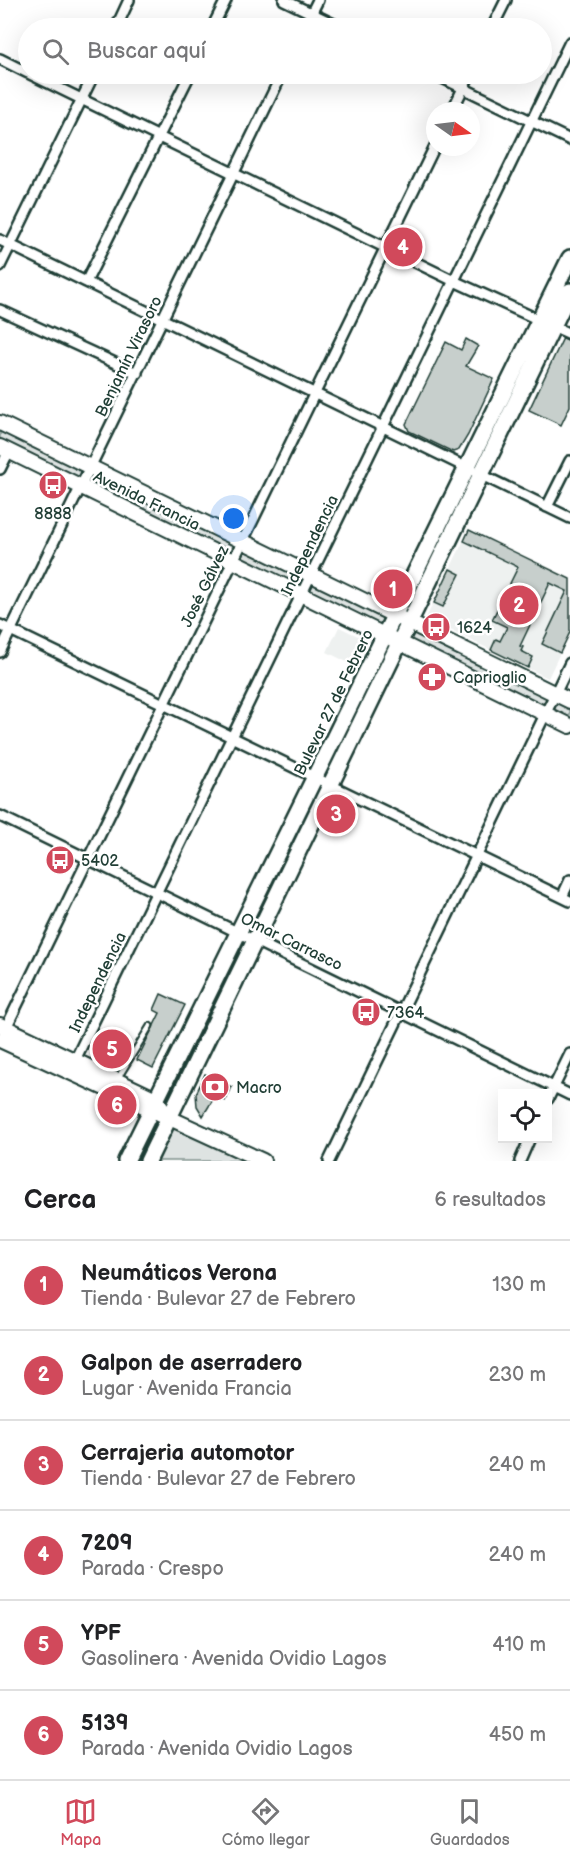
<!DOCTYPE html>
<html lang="es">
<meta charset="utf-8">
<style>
body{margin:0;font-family:"Balsamiq Sans",sans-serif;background:#f2f2f2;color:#202124}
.controls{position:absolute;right:18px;bottom:18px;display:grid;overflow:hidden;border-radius:0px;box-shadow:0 6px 24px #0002}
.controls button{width:54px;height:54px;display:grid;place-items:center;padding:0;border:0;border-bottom:2px solid #e0e0e0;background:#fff;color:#202124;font:30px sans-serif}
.compass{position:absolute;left:426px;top:102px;width:54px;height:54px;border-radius:50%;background:#fff;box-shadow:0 6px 24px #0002;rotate:104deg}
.you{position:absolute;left:234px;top:519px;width:21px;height:21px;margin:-15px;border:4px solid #fff;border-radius:50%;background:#1a73e8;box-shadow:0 0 0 9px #1a73e833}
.badge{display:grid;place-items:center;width:39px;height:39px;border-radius:50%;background:#d1495b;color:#fff;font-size:20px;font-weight:700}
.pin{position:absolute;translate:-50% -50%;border:3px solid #fff;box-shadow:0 2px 6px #0006}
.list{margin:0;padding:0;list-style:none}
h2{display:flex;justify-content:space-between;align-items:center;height:78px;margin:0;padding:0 24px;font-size:26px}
h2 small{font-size:20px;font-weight:400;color:#757577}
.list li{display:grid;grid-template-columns:39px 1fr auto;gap:18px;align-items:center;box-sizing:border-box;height:90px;padding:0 24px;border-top:2px solid #e0e0e0}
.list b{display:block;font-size:22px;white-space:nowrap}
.list p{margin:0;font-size:20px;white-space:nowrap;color:#757577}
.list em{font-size:20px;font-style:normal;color:#757577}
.icon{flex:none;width:33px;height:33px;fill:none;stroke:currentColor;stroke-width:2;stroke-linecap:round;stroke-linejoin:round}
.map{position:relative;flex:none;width:570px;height:1161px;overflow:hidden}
.search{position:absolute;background:#fff;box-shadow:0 6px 24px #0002;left:18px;right:18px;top:18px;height:66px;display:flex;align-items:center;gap:15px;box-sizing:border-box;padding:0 21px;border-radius:33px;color:#757577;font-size:22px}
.sheet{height:618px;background:#fff}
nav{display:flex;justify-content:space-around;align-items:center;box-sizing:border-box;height:84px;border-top:2px solid #e0e0e0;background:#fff;font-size:16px;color:#757577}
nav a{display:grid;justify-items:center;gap:3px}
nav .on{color:#d1495b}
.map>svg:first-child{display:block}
.built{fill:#eef1f0}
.green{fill:#dee3e2;stroke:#7e908b;stroke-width:1.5}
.building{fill:#c7cfcc;stroke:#1f3d34;stroke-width:1.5}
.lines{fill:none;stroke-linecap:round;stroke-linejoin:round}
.lane-casing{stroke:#1f3d34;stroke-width:9}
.street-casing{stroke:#1f3d34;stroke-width:14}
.secondary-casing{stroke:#1f3d34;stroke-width:18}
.primary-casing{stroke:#1f3d34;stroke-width:20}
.lane{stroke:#fff;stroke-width:4.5}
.street{stroke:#fff;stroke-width:9}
.secondary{stroke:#fff;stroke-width:14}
.primary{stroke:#fff;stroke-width:15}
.labels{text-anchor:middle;stroke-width:5;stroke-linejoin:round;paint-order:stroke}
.street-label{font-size:16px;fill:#1f3d34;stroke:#fff}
.poi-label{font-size:16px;fill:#1f3d34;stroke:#fff;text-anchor:start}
</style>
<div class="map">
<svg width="570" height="1161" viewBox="0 0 570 1161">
<rect width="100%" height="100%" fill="#fff"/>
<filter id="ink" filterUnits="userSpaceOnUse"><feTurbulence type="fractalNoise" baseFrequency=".0167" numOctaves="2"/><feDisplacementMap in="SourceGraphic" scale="12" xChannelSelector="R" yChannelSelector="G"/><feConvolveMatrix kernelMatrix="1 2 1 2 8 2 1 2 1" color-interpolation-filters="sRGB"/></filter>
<g filter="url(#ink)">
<path class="built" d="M469,530l101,49v53l-22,46 -122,-60z
M339,627l25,12 -13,25 -24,-12z"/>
<path class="green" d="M0,423l570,278v25l-570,-279z
M169,1117l94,44h-115z"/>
<path class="building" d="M563,338l7,3v65l-9,19 -32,-15z
M466,339l12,7 -12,20 28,13 -26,56 -9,15 -6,2 -44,-21 -3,-7 40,-82 15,8z
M469,530l101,49v53l-10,21 -18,-9 25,-53 -17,-8 -30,63 3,1 -2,4 12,6 -5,11 -37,-18 5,-11 4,2 7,-14 -15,-7 26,-53 -54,-26z
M450,569l10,5 -17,33 -9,-4z
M161,994l24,11 -32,63 -16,-8 23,-47 -6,-3z
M205,1074l27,13 -7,14 -10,-5 -12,20 -6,-10 -1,-12z"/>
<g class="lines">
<g class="lane-casing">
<path id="lane" d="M118,1078l32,-52"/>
</g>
<g class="street-casing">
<path id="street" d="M284,0l58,28
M116,28l13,-28
M212,28l14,-28
M304,28l14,-28
M492,28l14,-28
M0,59l28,14
M30,74l424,207 116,53
M434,74l136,66
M452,111l18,-37
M0,240l570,278
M0,266l94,-192
M86,282l104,-208
M0,310l137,63
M0,469l9,-18
M547,507l23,-46
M0,625l570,276
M0,652l282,-578
M0,816l570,279
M562,897l8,-17
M4,1032l431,-886
M75,1060l495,-1018
M548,1099l22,-45
M329,1161l241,-498
M520,1161l10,-23"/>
</g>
<g class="secondary-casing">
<path id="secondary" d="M0,423l570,278
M0,447l570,279
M0,1025l156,74 6,9
M0,1040l263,121"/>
</g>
<g class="primary-casing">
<path id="primary" d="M126,1161l444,-903
M148,1161l422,-870"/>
</g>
<use href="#lane" class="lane"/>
<use href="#street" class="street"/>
<use href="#secondary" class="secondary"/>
<use href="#primary" class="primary"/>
</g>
</g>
<defs>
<g id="bus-disc" transform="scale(1.5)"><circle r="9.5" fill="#d1495b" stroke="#fff"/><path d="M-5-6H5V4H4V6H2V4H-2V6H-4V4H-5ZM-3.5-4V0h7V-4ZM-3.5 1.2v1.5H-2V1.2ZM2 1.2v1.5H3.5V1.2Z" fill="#fff"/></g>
<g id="pharmacy-disc" transform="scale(1.5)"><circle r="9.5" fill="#d1495b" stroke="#fff"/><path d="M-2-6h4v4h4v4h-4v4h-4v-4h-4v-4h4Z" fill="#fff"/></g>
<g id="bank-disc" transform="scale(1.5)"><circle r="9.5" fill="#d1495b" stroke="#fff"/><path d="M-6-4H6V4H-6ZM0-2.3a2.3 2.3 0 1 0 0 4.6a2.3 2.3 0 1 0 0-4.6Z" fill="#fff"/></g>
</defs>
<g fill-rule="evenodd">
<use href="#bus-disc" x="53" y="485"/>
<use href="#bus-disc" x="436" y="627"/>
<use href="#pharmacy-disc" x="432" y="677"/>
<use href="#bus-disc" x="60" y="860"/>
<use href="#bus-disc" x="366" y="1012"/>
<use href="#bank-disc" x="215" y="1087"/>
</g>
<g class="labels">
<g class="street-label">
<text transform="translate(128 356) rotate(-64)" y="6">Benjamín Virasoro</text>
<text transform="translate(147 500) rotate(26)" y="6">Avenida Francia</text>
<text transform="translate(309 545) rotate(-64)" y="6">Independencia</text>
<text transform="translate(204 586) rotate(-64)" y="6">José Gálvez</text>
<text transform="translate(333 702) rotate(-64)" y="6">Bulevar 27 de Febrero</text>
<text transform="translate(292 941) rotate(26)" y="6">Omar Carrasco</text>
<text transform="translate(97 982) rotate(-64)" y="6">Independencia</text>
</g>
<g class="poi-label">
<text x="53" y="519" text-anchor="middle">8888</text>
<text x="457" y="633">1624</text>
<text x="453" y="683">Caprioglio</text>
<text x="81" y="866">5402</text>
<text x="387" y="1018">7364</text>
<text x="236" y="1093">Macro</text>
</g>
</g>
</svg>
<div class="controls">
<button><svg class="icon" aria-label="locate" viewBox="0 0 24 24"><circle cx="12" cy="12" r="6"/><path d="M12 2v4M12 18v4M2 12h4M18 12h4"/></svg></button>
</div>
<svg class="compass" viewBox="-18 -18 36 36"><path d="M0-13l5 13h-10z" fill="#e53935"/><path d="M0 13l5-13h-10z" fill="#757577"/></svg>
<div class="you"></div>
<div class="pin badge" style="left:393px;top:589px">1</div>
<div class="pin badge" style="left:519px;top:605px">2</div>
<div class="pin badge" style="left:336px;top:814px">3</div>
<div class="pin badge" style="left:403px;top:247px">4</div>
<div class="pin badge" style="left:112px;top:1049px">5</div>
<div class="pin badge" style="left:117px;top:1105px">6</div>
<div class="search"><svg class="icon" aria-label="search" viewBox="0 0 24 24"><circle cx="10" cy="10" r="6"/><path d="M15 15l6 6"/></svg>Buscar aquí</div>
</div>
<section class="sheet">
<h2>Cerca<small>6 resultados</small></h2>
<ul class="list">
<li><span class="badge">1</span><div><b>Neumáticos Verona</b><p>Tienda · Bulevar 27 de Febrero</p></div><em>130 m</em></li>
<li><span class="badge">2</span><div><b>Galpon de aserradero</b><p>Lugar · Avenida Francia</p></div><em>230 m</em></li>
<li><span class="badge">3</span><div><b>Cerrajeria automotor</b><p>Tienda · Bulevar 27 de Febrero</p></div><em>240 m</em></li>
<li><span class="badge">4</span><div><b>7209</b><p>Parada · Crespo</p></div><em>240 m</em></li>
<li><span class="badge">5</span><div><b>YPF</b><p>Gasolinera · Avenida Ovidio Lagos</p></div><em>410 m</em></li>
<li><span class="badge">6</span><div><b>5139</b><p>Parada · Avenida Ovidio Lagos</p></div><em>450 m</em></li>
</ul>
</section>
<nav>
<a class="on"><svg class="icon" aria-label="map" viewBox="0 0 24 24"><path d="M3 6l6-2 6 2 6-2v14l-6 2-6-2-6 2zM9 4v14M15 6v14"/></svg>Mapa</a>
<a><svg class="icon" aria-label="directions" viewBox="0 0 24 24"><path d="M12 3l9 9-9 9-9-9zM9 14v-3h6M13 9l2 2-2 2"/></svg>Cómo llegar</a>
<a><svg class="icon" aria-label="saved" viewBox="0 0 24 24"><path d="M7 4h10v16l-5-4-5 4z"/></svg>Guardados</a>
</nav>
